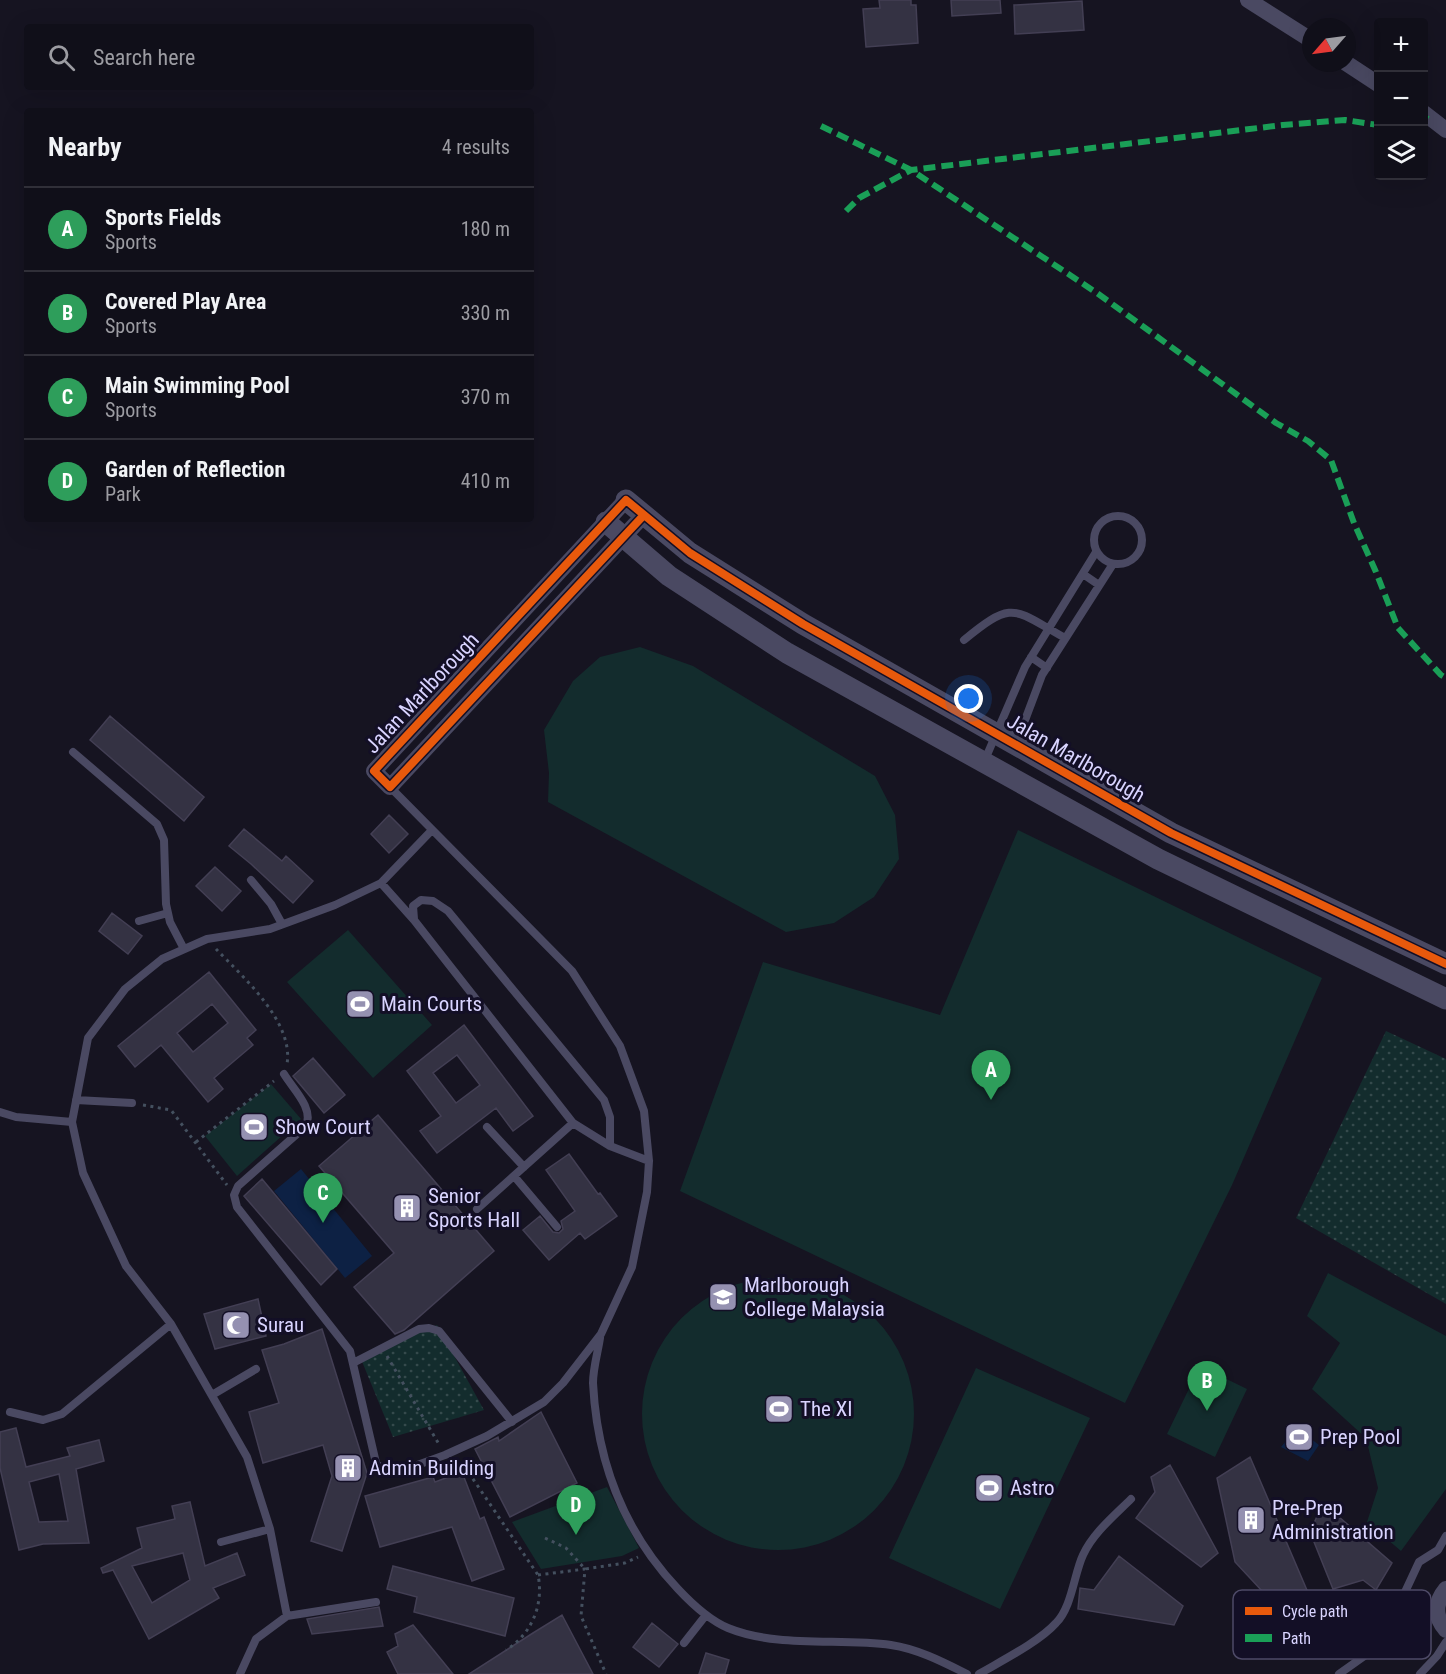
<!DOCTYPE html>
<meta charset="utf-8">
<style>
body{margin:0;font-family:"Roboto Condensed",sans-serif;background:#1e1d26;color:#f1f3f6}
.controls{position:absolute;right:18px;top:18px;display:grid;overflow:hidden;border-radius:6px;box-shadow:0 6px 24px #0002}
.controls button{width:54px;height:54px;display:grid;place-items:center;padding:0;border:0;border-bottom:2px solid #302f38;background:#100f19;color:#f1f3f6;font:30px sans-serif}
.compass{position:absolute;left:1302px;top:18px;width:54px;height:54px;border-radius:50%;background:#100f19;box-shadow:0 6px 24px #0002;rotate:242deg}
.you{position:absolute;left:969px;top:699px;width:21px;height:21px;margin:-15px;border:4px solid #fff;border-radius:50%;background:#1a73e8;box-shadow:0 0 0 9px #1a73e833}
.badge{display:grid;place-items:center;width:39px;height:39px;border-radius:50%;background:#2563eb;color:#fff;font-size:20px;font-weight:700}
.pin{position:absolute;translate:-50% -50px;filter:drop-shadow(0 2px 3px #0008)}
.pin::after{content:'';position:absolute;top:32px;width:21px;height:18px;background:inherit;clip-path:polygon(0 0,100% 0,50% 100%)}
.list{margin:0;padding:0;list-style:none}
h2{display:flex;justify-content:space-between;align-items:center;height:78px;margin:0;padding:0 24px;font-size:26px}
h2 small{font-size:20px;font-weight:400;color:#9c9ca2}
.list li{display:grid;grid-template-columns:39px 1fr auto;gap:18px;align-items:center;box-sizing:border-box;height:84px;padding:0 24px;border-top:2px solid #302f38}
.list b{display:block;font-size:22px;white-space:nowrap}
.list p{margin:0;font-size:20px;white-space:nowrap;color:#9c9ca2}
.list em{font-size:20px;font-style:normal;color:#9c9ca2}
.icon{flex:none;width:33px;height:33px;fill:none;stroke:currentColor;stroke-width:2;stroke-linecap:round;stroke-linejoin:round}
.map{position:relative;flex:none;width:1446px;height:1674px;overflow:hidden}
.search{position:absolute;background:#100f19;box-shadow:0 6px 24px #0002;left:24px;top:24px;width:510px;height:66px;display:flex;align-items:center;gap:15px;box-sizing:border-box;padding:0 21px;border-radius:6px;color:#9c9ca2;font-size:22px}
.panel{position:absolute;background:#100f19;box-shadow:0 6px 24px #0002;left:24px;top:108px;width:510px;height:414px;border-radius:6px}
.map>svg:first-child{display:block}
.grass{fill:url(#grass-dots)}
.garden{fill:#132c2d}
.water{fill:#0d2144}
.building{fill:#343243;stroke:#433f54;stroke-width:1.5;fill-rule:evenodd}
.lines{fill:none;stroke-linecap:round;stroke-linejoin:round}
.path{stroke:#44505f;stroke-width:3;stroke-dasharray:3 4.5;stroke-linecap:butt}
.service{stroke:#4a4962;stroke-width:8}
.minor{stroke:#4a4962;stroke-width:16}
.tertiary{stroke:#4a4962;stroke-width:21}
.quiet{stroke:#1a9f57;stroke-width:6;stroke-dasharray:12 6;stroke-linecap:butt}
.cycleway-casing{stroke:#130f26;stroke-width:11}
.cycleway{stroke:#e8590c;stroke-width:8}
.labels{text-anchor:middle;stroke-width:6;stroke-linejoin:round;paint-order:stroke}
.street-label{font-size:21px;fill:#d9d4ff;stroke:#130f26}
.poi-label{font-size:21px;fill:#d9d4ff;stroke:#130f26;text-anchor:start}
.key{fill:#130f26;stroke:#4e4a67;stroke-width:1.5}
.key-label{font-size:16px;fill:#d9d4ff}
</style>
<div class="map">
<svg width="1446" height="1674" viewBox="0 0 1446 1674">
<defs>
<pattern id="grass-dots" width="8" height="8" patternUnits="userSpaceOnUse" patternTransform="scale(1.5)"><rect width="8" height="8" fill="#132c2d"/><path d="M2 2h.1M6 6h.1" fill="none" stroke="#354a4c" stroke-width="1.8" stroke-linecap="round"/></pattern>
</defs>
<rect width="100%" height="100%" fill="#161421"/>
<path class="grass" d="M1386,1031l60,28v245l-150,-86z
M437,1325l47,85 -91,27 -32,-78z"/>
<path class="garden" d="M640,647l53,19 182,110 20,39 4,44 -25,38 -40,26 -48,9 -238,-130 1,-29 -5,-43 29,-49 27,-24z
M1018,830l304,148 -90,207 -107,218 -445,-212 83,-229 177,53z
M348,930l84,95 -59,53 -86,-96z
M271,1084l30,35 -64,57 -32,-40z
M1328,1273l118,63v153l-45,62 -34,-29 11,-34 -12,-50 -54,-49 28,-46 -33,-27z
M642 1414a136 136 0 1 1 272 0a136 136 0 1 1-272 0Z
M1200,1366l47,23 -32,68 -48,-23z
M976,1368l114,50 -90,191 -111,-51z
M607,1487l32,61 -17,8 -81,13 -29,-47z"/>
<path class="water" d="M301,1169l71,87 -27,22 -71,-87z
M1297,1428l22,17 -11,16 -27,-14z"/>
<path class="building" d="M879,0h32v5h5l2,38 -52,4 -3,-38 17,-1z
M951,0h49l1,13 -49,3z
M1082,1l2,29 -69,4 -1,-29z
M110,716l94,81 -20,24 -94,-81z
M389,815l19,19 -19,19 -18,-19z
M244,829l38,32 4,-5 27,25 -20,22 -42,-39 -22,-18z
M215,867l26,24 -19,20 -26,-25z
M112,913l30,23 -14,18 -29,-23z
M209,972l47,58 -9,8 6,7 -39,33 9,11 -15,13 -47,-57 -26,22 -17,-21zM212,1004l16,19 -35,29 -16,-19z
M464,1025l69,91 -20,15 -17,-23 -59,45 -17,-22 21,-15 -34,-45zM457,1055l23,30 -24,18 -23,-30z
M313,1058l32,37 -21,18 -31,-37z
M378,1115l116,136 -90,79 -9,4 -41,-47 40,-34 -75,-87z
M569,1154l29,40 2,-1 17,23 -32,23 -5,-6 -31,27 -26,-30 17,-14 13,16 6,1 4,-4 -2,-8 14,-10 -29,-41z
M262,1179l75,90 -16,16 -77,-89z
M258,1299l8,37 -51,13 -11,-35z
M322,1329l45,144 -25,78 -31,-10 21,-65 -9,-31 -60,18 -14,-51 30,-9 -17,-53 22,-6z
M541,1412l36,71 -67,34 -35,-68 23,-12 1,4z
M16,1428l10,39 44,-11 -3,-8 32,-8 5,21 -28,8 13,74 -46,1 -24,6 -19,-82v-36zM59,1474l9,47 -29,1 -10,-40z
M1250,1457l65,152 -24,13 -56,-60 -18,-84z
M1170,1465l48,88 -17,14 -65,-49 19,-26 -4,-15z
M462,1472l18,47 4,-2 20,52 -32,12 -20,-54 -72,20 -15,-51 68,-19 2,5z
M190,1502l15,64 32,-13 8,22 -32,13 6,10 -70,41 -36,-69 -10,3 -2,-5 41,-20 -5,-20 38,-9 -3,-13zM183,1553l7,27 -38,23 -20,-37z
M1323,1503l69,60 -16,27 -13,-10 -30,9 -23,-57z
M1119,1556l64,50 -9,19 -96,-16 2,-21 14,2z
M393,1566l121,32 -9,38 -91,-24 3,-15 -30,-8z
M379,1607l4,19 -71,8 -5,-15z
M562,1615l31,59h-124l64,-41z
M652,1623l26,21 -19,23 -26,-20z
M413,1625l40,49h-55l-11,-22 11,-6 -3,-12z
M706,1653l23,7 -4,14h-26z"/>
<g class="lines">
<path class="path" d="M216,949c27,28 78,73 71,115
M143,1105l28,5 56,75
M196,1142l78,-61
M387,1356l53,90
M457,1463l14,13 67,99c6,29 -6,59 -32,75
M545,1538l21,10 19,21 40,-6 13,-6
M538,1575l47,-6 -4,47 25,58"/>
<path class="service" d="M1094 540a24 24 0 1 1 48 0a24 24 0 1 1-48 0Z
M1083,574l16,11
M964,640c50,-41 49,-31 101,-2
M1031,657l16,11
M1016,744l26,-69 71,-111
M73,752l84,72 7,16 2,64 4,18 14,27
M984,762l41,-95 71,-115
M251,880l20,24 11,20
M381,883l33,37 159,203 37,23 39,15
M414,919l-1,-13 8,-6 12,1 15,10 156,189 6,17v29
M139,921l29,-8
M284,1074c9,15 30,34 22,52l-68,60 -4,9 3,12 113,144 26,112 9,9h13l47,-17 42,-19 57,-34 19,-19 38,-49 31,-67 15,-75 2,-31 -5,-50 -24,-65 -48,-75 -182,-184
M76,1100l56,3
M0,1112l16,5 56,5
M487,1127l37,40
M514,1176l43,51
M477,1209l96,-86
M600,1338c-2,14 -7,30 -7,45 4,78 31,149 85,206 14,15 31,31 50,39 49,20 111,10 163,17 27,4 52,17 76,29
M353,1363l66,-34 10,-1 10,3 73,91
M212,1395l44,-26
M10,1412l33,8 19,-6 109,-90
M221,1542l49,-13
M287,1616l-17,-87 -23,-72 -76,-133 -45,-58 -43,-93 -11,-51 16,-84 37,-49 37,-30 45,-20 63,-10 65,-24 46,-22 51,-53
M684,1643l22,-28
M240,1674l16,-35 31,-23 89,-14
M979,1674c22,-13 60,-32 77,-51 16,-16 18,-49 27,-68 10,-22 31,-39 48,-56
M1339,1674l31,-22 15,-17 34,-73 19,-12 8,-14
M1420,1674l17,-18 9,-14"/>
<path class="minor" d="M1248,0l63,40
M1346,63l32,21
M1424,113l22,17
M626,500l-252,271 16,16 253,-271
M1446,1589c-11,13 -12,28 0,41"/>
<path class="tertiary" d="M626,500l64,53 113,71 368,209 275,131
M606,522l63,54 118,77 371,206 288,140"/>
<path class="quiet" d="M1424,120l3,-5
M821,126l90,44 186,123 179,130 32,18 23,19 23,63 22,49 22,56 43,47 5,3
M846,211l13,-13 52,-28 372,-45 62,-5 33,5"/>
<g class="cycleway-casing">
<path id="cycleway" d="M643,516l-253,271 -16,-16 252,-271 64,53 113,71 368,209 275,131"/>
</g>
<use href="#cycleway" class="cycleway"/>
</g>
<defs>
<g id="stadium-square" transform="scale(1.5)"><rect x="-9" y="-9" width="18" height="18" rx="4" fill="#9591b1" stroke="#130f26"/><path d="M0-5a6.5 5 0 1 0 0 10a6.5 5 0 1 0 0-10ZM-3.5-1.8h7v3.6h-7Z" fill="#fff"/></g>
<g id="building-square" transform="scale(1.5)"><rect x="-9" y="-9" width="18" height="18" rx="4" fill="#9591b1" stroke="#130f26"/><path d="M-4-6H4V6H1V3H-1V6H-4ZM-2.5-4.3h1.7v1.8h-1.7ZM.8-4.3h1.7v1.8H.8ZM-2.5-1h1.7V.8h-1.7ZM.8-1h1.7V.8H.8Z" fill="#fff"/></g>
<g id="university-square" transform="scale(1.5)"><rect x="-9" y="-9" width="18" height="18" rx="4" fill="#9591b1" stroke="#130f26"/><path d="M0-5L7-2L0 1L-7-2ZM-4 1L0 2.5L4 1V4Q0 6-4 4Z" fill="#fff"/></g>
<g id="mosque-square" transform="scale(1.5)"><rect x="-9" y="-9" width="18" height="18" rx="4" fill="#9591b1" stroke="#130f26"/><path d="M3.5-4.9A6 6 0 1 0 3.5 4.9A5 5 0 1 1 3.5-4.9Z" fill="#fff"/></g>
</defs>
<g fill-rule="evenodd">
<use href="#stadium-square" x="360" y="1004"/>
<use href="#stadium-square" x="254" y="1127"/>
<use href="#building-square" x="407" y="1208"/>
<use href="#university-square" x="723" y="1297"/>
<use href="#mosque-square" x="236" y="1325"/>
<use href="#stadium-square" x="779" y="1409"/>
<use href="#stadium-square" x="1299" y="1437"/>
<use href="#building-square" x="348" y="1468"/>
<use href="#stadium-square" x="989" y="1488"/>
<use href="#building-square" x="1251" y="1520"/>
</g>
<g class="labels">
<g class="street-label">
<text transform="translate(422 693) rotate(-47)" y="7">Jalan Marlborough</text>
<text transform="translate(1076 758) rotate(30)" y="7">Jalan Marlborough</text>
</g>
<g class="poi-label">
<text x="381" y="1011">Main Courts</text>
<text x="275" y="1134">Show Court</text>
<text x="428" y="1203">Senior<tspan x="428" dy="24">Sports Hall</tspan></text>
<text x="744" y="1292">Marlborough<tspan x="744" dy="24">College Malaysia</tspan></text>
<text x="257" y="1332">Surau</text>
<text x="800" y="1416">The XI</text>
<text x="1320" y="1444">Prep Pool</text>
<text x="369" y="1475">Admin Building</text>
<text x="1010" y="1495">Astro</text>
<text x="1272" y="1515">Pre-Prep<tspan x="1272" dy="24">Administration</tspan></text>
</g>
</g>
<rect x="1233" y="1590" width="198" height="69" rx="9" class="key"/>
<rect x="1245" y="1607" width="27" height="8" fill="#e8590c"/>
<rect x="1245" y="1634" width="27" height="8" fill="#1a9f57"/>
<g class="key-label">
<text x="1282" y="1617">Cycle path</text>
<text x="1282" y="1644">Path</text>
</g>
</svg>
<div class="controls">
<button>+</button>
<button>−</button>
<button><svg class="icon" aria-label="layers" viewBox="0 0 24 24"><path d="M12 4l9 5-9 5-9-5zM3 14l9 5 9-5"/></svg></button>
</div>
<svg class="compass" viewBox="-18 -18 36 36"><path d="M0-13l5 13h-10z" fill="#e53935"/><path d="M0 13l5-13h-10z" fill="#9c9ca2"/></svg>
<div class="you"></div>
<div class="pin badge" style="left:991px;top:1100px;background:#2e9e5b">A</div>
<div class="pin badge" style="left:1207px;top:1411px;background:#2e9e5b">B</div>
<div class="pin badge" style="left:323px;top:1223px;background:#2e9e5b">C</div>
<div class="pin badge" style="left:576px;top:1535px;background:#2e9e5b">D</div>
<div class="search"><svg class="icon" aria-label="search" viewBox="0 0 24 24"><circle cx="10" cy="10" r="6"/><path d="M15 15l6 6"/></svg>Search here</div>
<section class="panel">
<h2>Nearby<small>4 results</small></h2>
<ul class="list">
<li><span class="badge" style="background:#2e9e5b">A</span><div><b>Sports Fields</b><p>Sports</p></div><em>180 m</em></li>
<li><span class="badge" style="background:#2e9e5b">B</span><div><b>Covered Play Area</b><p>Sports</p></div><em>330 m</em></li>
<li><span class="badge" style="background:#2e9e5b">C</span><div><b>Main Swimming Pool</b><p>Sports</p></div><em>370 m</em></li>
<li><span class="badge" style="background:#2e9e5b">D</span><div><b>Garden of Reflection</b><p>Park</p></div><em>410 m</em></li>
</ul>
</section>
</div>
